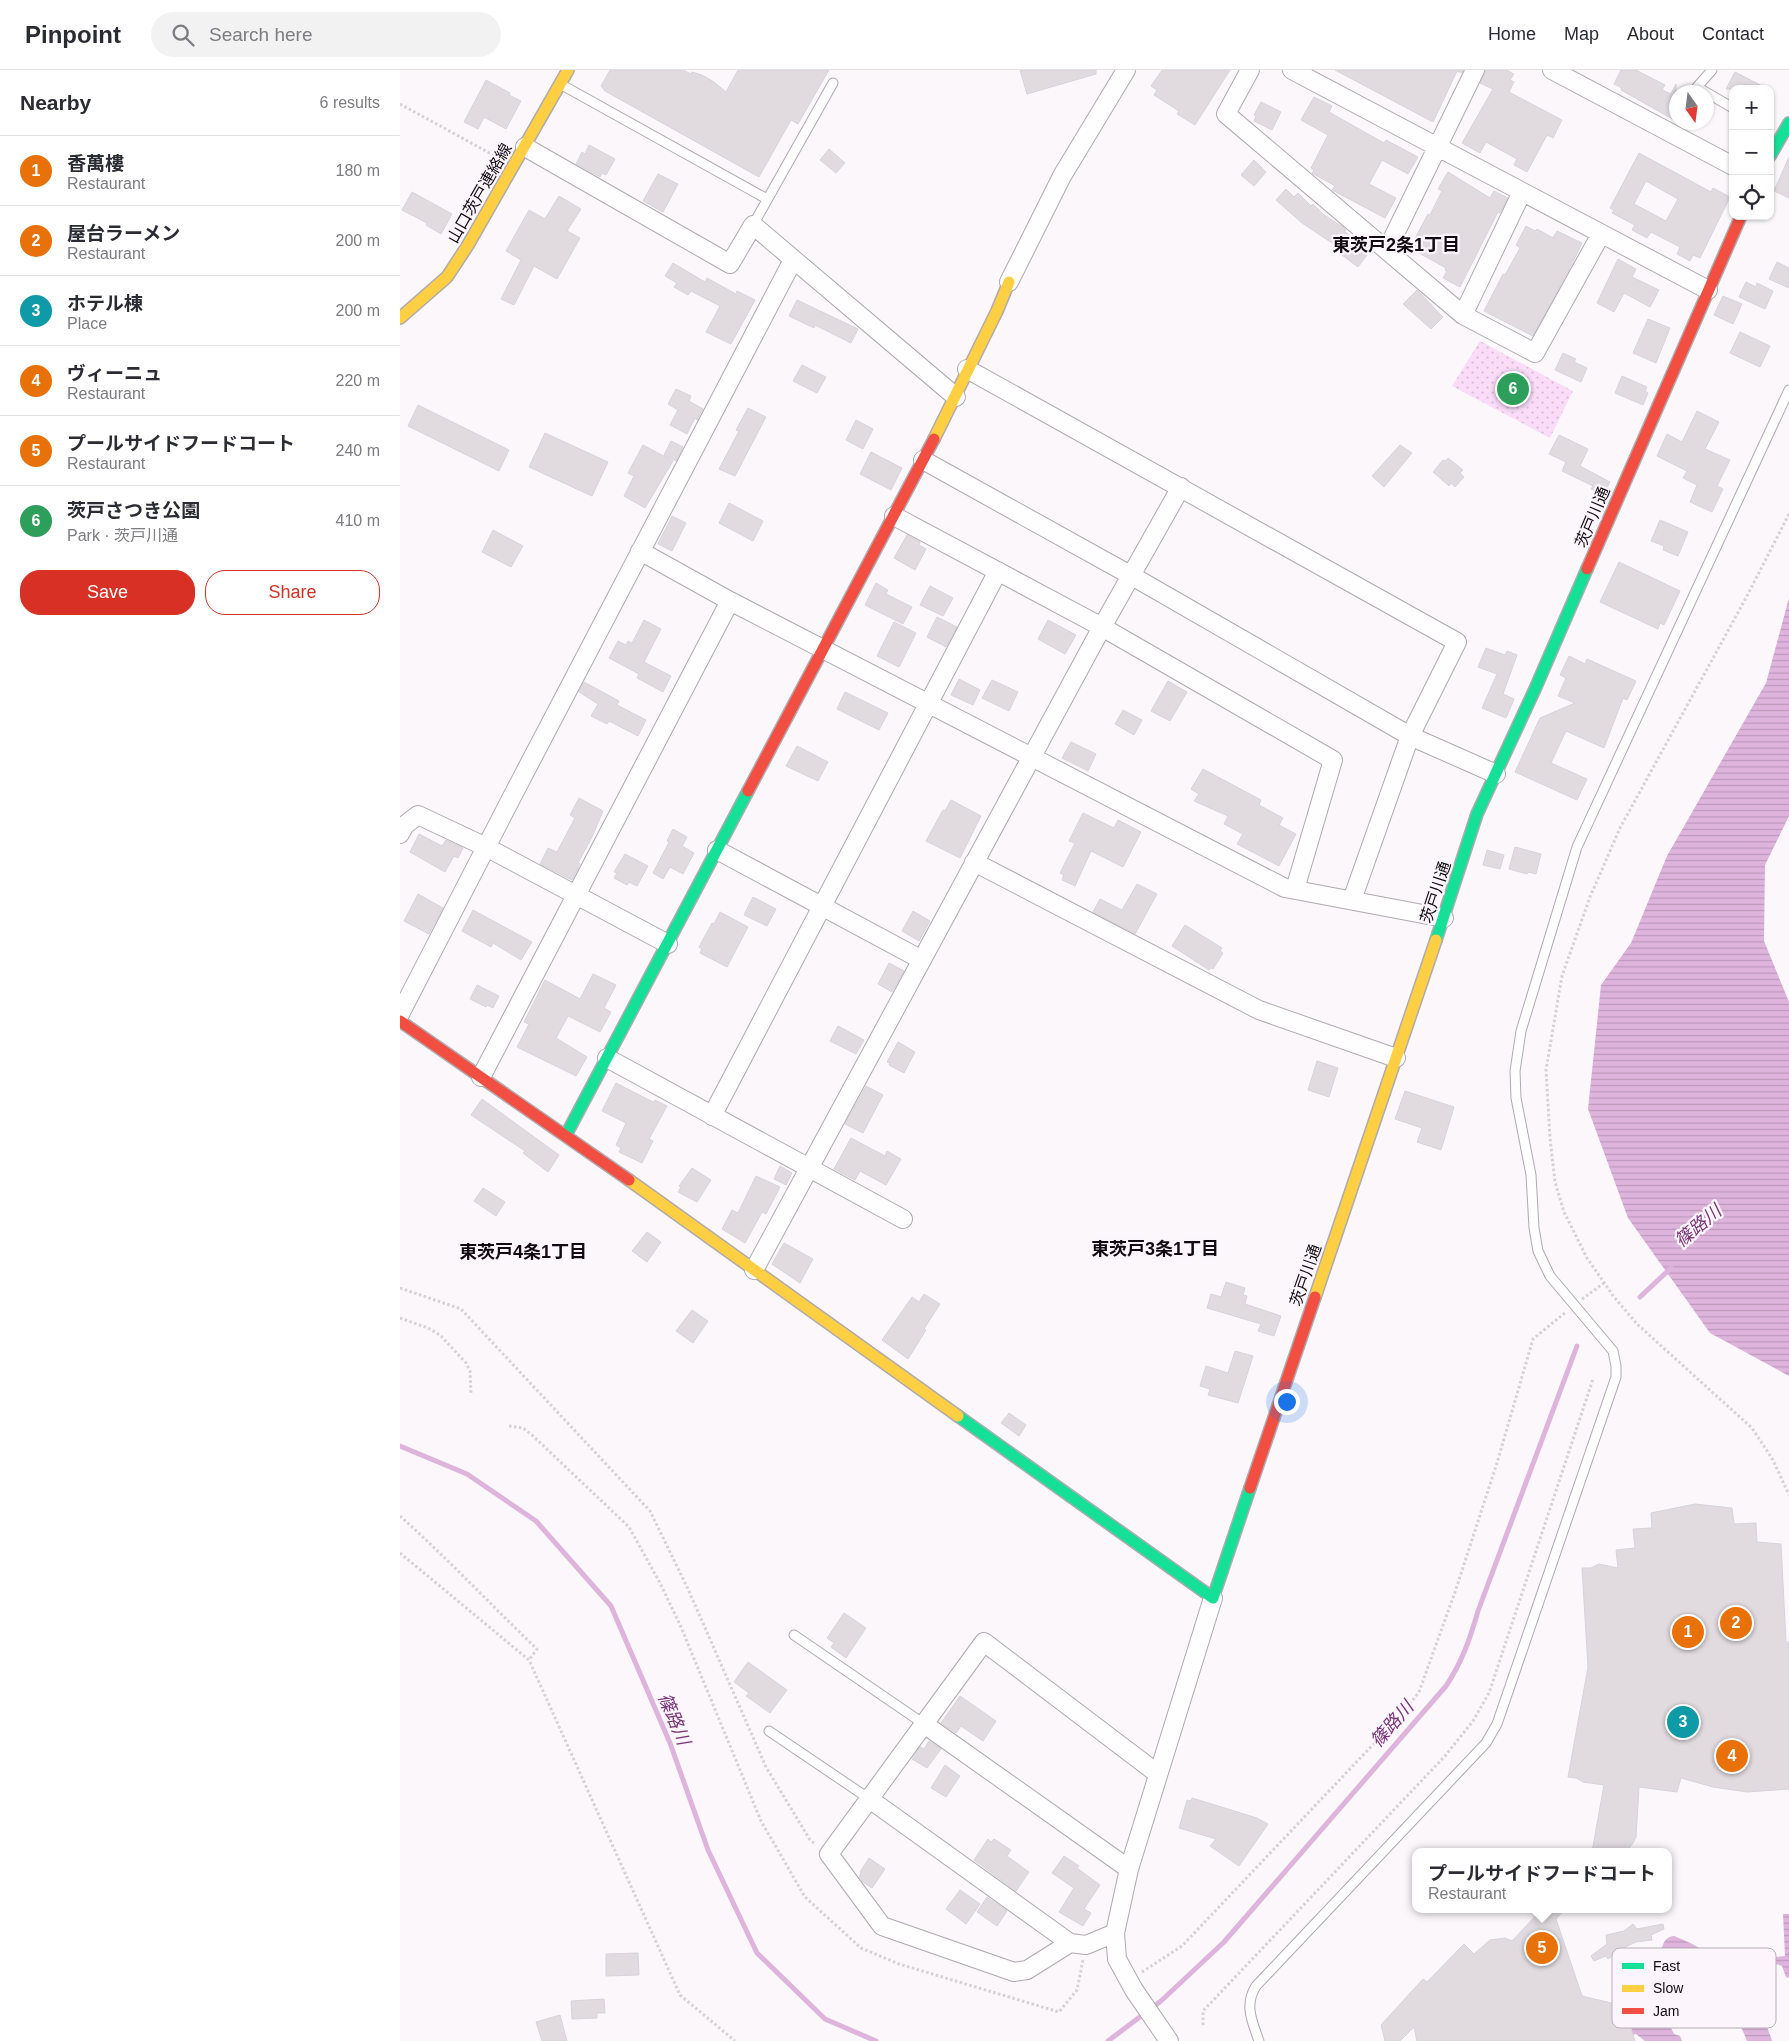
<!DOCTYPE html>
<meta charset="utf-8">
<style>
body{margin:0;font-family:Arial,"Noto Sans JP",sans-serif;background:#f2f2f3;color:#2b2b33}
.controls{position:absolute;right:15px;top:15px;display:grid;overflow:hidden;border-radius:10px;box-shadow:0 1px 4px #0004}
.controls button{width:45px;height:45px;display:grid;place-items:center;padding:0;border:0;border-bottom:1px solid #e1e1e2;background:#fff;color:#2b2b33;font:25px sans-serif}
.compass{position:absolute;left:1269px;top:15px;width:45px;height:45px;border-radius:50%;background:#fff;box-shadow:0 1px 4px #0004;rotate:166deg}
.you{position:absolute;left:886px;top:1331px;width:18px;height:18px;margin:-12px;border:4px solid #fff;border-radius:50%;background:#1a73e8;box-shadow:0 0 0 8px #1a73e833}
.badge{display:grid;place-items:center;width:32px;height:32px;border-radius:50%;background:#d93025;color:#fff;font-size:16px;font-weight:700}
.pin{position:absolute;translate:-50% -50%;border:2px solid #fff;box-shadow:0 1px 5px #0006}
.popup{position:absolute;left:1012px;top:1778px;width:260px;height:65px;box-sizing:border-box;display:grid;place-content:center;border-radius:10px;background:#fff;filter:drop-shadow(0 1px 4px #0005);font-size:16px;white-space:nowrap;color:#7c7c81}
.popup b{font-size:19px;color:#2b2b33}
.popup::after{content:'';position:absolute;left:50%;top:100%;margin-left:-10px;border:10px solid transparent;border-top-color:#fff}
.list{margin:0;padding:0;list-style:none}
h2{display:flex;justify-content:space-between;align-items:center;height:65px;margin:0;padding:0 20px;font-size:21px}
h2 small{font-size:16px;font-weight:400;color:#7c7c81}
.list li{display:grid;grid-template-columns:32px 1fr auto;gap:15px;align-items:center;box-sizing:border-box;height:70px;padding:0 20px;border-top:1px solid #e1e1e2}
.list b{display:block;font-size:19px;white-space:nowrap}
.list p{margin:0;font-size:16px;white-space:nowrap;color:#7c7c81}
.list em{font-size:16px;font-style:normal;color:#7c7c81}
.actions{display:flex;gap:10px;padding:15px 20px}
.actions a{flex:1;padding:11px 0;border:1px solid #d93025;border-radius:20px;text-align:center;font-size:18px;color:#d93025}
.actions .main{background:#d93025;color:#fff}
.icon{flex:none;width:28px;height:28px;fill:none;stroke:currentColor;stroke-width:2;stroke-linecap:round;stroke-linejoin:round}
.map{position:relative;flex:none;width:1389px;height:1971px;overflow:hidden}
header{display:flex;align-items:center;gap:30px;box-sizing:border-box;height:70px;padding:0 25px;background:#fff;border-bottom:1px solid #e1e1e2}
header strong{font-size:24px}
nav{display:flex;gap:28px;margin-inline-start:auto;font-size:18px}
.search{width:350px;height:45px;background:#f2f2f3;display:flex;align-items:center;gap:12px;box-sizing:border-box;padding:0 18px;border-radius:28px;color:#7c7c81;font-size:19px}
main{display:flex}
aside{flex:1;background:#fff}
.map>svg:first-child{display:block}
.grass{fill:url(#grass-dots)}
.water{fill:url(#water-rules)}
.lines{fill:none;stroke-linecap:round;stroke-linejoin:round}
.stream{stroke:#deb4dc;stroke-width:5}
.building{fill:#e1dbe0;stroke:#d8d3d8;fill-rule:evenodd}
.lane-casing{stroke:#afaaaf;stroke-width:11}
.street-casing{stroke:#afaaaf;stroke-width:20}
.fast-casing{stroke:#afaaaf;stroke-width:14}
.slow-casing{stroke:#afaaaf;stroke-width:14}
.jam-casing{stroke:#afaaaf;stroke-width:14}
.path{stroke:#d4d2d4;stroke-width:3;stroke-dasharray:2.5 2.5;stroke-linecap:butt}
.lane{stroke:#fefefe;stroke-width:9}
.street{stroke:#fefefe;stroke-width:18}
.fast{stroke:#16e098;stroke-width:11}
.slow{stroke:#ffcf43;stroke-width:11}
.jam{stroke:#f24e42;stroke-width:11}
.labels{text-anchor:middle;stroke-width:4.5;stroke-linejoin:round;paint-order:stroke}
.street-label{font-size:16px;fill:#110b11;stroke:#fdf5fc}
.neighbourhood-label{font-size:18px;font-weight:bold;fill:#110b11;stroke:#fdf5fc}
.water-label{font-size:18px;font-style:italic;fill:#793477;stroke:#fdf5fc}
.key{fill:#fdf5fc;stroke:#b6afb6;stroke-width:1}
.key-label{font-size:14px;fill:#110b11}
</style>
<header>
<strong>Pinpoint</strong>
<div class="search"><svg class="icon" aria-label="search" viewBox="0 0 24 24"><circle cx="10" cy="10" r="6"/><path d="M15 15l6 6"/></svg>Search here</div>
<nav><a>Home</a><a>Map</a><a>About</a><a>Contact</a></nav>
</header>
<main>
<aside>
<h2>Nearby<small>6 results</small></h2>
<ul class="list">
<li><span class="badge" style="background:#e8710a">1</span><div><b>香萬樓</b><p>Restaurant</p></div><em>180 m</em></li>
<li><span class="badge" style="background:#e8710a">2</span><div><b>屋台ラーメン</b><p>Restaurant</p></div><em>200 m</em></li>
<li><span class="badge" style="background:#0f9aa8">3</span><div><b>ホテル棟</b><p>Place</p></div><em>200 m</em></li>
<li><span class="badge" style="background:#e8710a">4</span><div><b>ヴィーニュ</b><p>Restaurant</p></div><em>220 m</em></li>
<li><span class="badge" style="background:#e8710a">5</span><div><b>プールサイドフードコート</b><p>Restaurant</p></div><em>240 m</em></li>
<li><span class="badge" style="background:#2e9e5b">6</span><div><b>茨戸さつき公園</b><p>Park · 茨戸川通</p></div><em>410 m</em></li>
</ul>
<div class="actions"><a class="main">Save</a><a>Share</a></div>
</aside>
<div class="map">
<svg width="1389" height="1971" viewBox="0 0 1389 1971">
<defs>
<pattern id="grass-dots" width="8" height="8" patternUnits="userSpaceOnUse" patternTransform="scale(1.25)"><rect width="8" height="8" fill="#fadcf9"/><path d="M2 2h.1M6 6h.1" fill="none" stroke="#d5bbd4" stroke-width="1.8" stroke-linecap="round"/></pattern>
<pattern id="water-rules" width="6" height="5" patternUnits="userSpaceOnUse" patternTransform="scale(1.25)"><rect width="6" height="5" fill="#deb4dc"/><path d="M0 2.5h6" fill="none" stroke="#bd99bc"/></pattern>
</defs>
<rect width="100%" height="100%" fill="#fbf7fb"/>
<path class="grass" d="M1080,271l93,50 -23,47 -98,-52z"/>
<path class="water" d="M1389,528v218l-24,49 -1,76 25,61v374l-79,-43 -82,-115 -40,-109 13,-124 30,-42 36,-87 99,-173z
M1383,1844h6v64l-3,-1 -4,-11 -6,-2v-7l9,-1z
M1274,1866c49,18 83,56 98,105h-25c-11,-29 -28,-53 -55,-71 -10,-6 -27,-8 -30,-22 2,-7 4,-11 12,-12z
M1237,1926l11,2 6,6 12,-4c10,4 13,9 13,19l-8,9 3,6 6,2 2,5h-37l-9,-7 -4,1 -3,-10 2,-3 -3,-15 5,-9z"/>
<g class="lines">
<path class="stream" d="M1240,1227l31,-29
M0,1376l67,28 69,47 75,85 59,137 38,107 49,103 68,66 51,22
M708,1971l53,-40 63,-59 222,-256c16,-24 24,-47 32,-75l99,-265"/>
</g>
<path class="building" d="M210,0h73l8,4 1,-2 10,3 12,7 12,10 12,-22h91l-31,54 -7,-4 -32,57 -154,-86 -4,-5z
M620,0h76v4l-69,20z
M762,0h68l-35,55 -18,-11 2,-3 -25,-16 3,-5 -6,-4z
M935,0h128l-1,3 -5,-2 -24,51z
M1086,0h20l8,4 -4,6 4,2 -5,10 53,28 -9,18 -6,-3 -20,37 -13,-7 3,-6 -31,-17 -6,11 -18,-10 31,-54 -13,-6z
M1221,0h15l29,15 -3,5 9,4 5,-10v37l-55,-31 1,-2 -8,-4z
M1335,2l33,17h-42z
M86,10l24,13 -1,2 12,6 -15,28 -22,-12 -6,12 -14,-7z
M914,27l18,9 -3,6 55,31 2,-3 32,17 -10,17 -26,-14 -13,24 27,14 -11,20 -53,-28 3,-4 -23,-13 2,-3 -3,-2 17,-33 -27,-15z
M861,32l20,10 -9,18 -18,-9 2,-5 -2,-1z
M189,75l26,14 -9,16 -4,-2 -2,4 -24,-13 6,-12 3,2z
M429,79l16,14 -9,10 -16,-13z
M1239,83l72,39 2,-4 17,9 -30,61 -7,-3 -3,6 -13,-7 3,-7 -29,-15 -4,6 -15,-8 3,-5 -23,-12 2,-3 -4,-2zM1246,111l32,18 -12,22 -32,-17z
M1389,87v41l-15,-7z
M854,90l12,12 -12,14 -13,-11z
M1048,102l42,26 4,-7 14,7 -8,15 -2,-1 -38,75 -17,-9 4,-7 -2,-1 1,-2 -36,-20 18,-34 2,1 12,-24 -4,-2z
M258,104l20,10 -15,28 -20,-11z
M886,119l8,8 4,-4 13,13 2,-2 11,11 19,12 3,3 -2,1 26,20 -12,16 -20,-15 3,-3 -39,-26 -26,-23z
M12,122l40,22 -11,20 -15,-9 1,-2 -25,-13z
M159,126l22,13 -14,22 13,7 -23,41 -23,-13 -20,39 -13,-6 20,-39 -15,-9 23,-41 16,9z
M1126,156l9,5 2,-2 16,9 4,-7 25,12 -10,21 -39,72 -49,-25 19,-37 2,1 15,-27 -4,-3z
M1218,189l18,10 -4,8 27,13 -9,17 -26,-14 -10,19 -17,-9z
M1377,192l12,6v20l-20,-9z
M273,193l32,19 2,-4 29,16 1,-3 18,9 -24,44 -25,-12 14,-26 -29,-15 -3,4 -14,-8 3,-4 -12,-7z
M1346,212l10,5 1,-4 16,8 -8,18 -26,-12z
M1017,220l26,27 -12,12 -28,-25z
M1323,226l19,8 -9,20 -19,-9z
M397,230l61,29 -7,14 -36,-18 -1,3 -25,-12z
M1248,249l22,9 -14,35 -23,-10z
M1340,262l30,14 -10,21 -30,-14z
M1163,283l13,6 -2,3 13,6 -6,14 -26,-12z
M402,295l24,12 -9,16 -24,-12z
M1222,306l25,11 -2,4 3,2 -5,12 -28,-12z
M276,319l15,7 -2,5 14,8 -6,11 -2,-2 -8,16 -17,-9 8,-15 -10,-6z
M18,335l91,45 -10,21 -91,-45z
M348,338l18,9 -31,59 -16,-7 20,-38 -3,-1z
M1297,341l22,11 -14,27 25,11 -13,26 6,3 -11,23 -22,-10 7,-17 -14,-7 4,-7 -30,-15 10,-22 15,8z
M456,350l17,9 -10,20 -17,-9z
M145,363l63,29 -16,34 -63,-29z
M1159,365l29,14 -8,17 30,16 -7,13 -12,-6 2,-3 -31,-15 4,-9 -17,-8z
M271,371l12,6 -7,14 -12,-6z
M243,375l30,16 -28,47 -21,-12 10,-20 -6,-3z
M1000,375l12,8 -28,34 -12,-11z
M471,382l31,16 -11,22 -31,-16z
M1048,388l15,12 -3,3 4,4 -9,10 -4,-4 -2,3 -16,-14 10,-12 2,1z
M329,433l34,18 -10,20 -34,-18z
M272,446l14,7 -14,28 -14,-7z
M1260,450l28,12 -10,24 -15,-6 1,-4 -13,-5z
M93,460l30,16 -12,21 -29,-15z
M507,465l13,7 -1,3 7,4 -11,21 -21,-12z
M1219,492l61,29 -16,34 -4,-2 -2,6 -58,-27z
M476,513l12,7 -2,4 26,13 -9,17 -38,-19z
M530,516l23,12 -10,18 -23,-11z
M537,547l20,10 -11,20 -19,-10z
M244,550l17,9 -17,33 27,14 -8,16 -26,-14 2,-4 -30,-16 9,-17 8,4 2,-4 4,2z
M648,550l28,15 -11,19 -27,-15z
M494,552l22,11 -17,34 -22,-11z
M1086,578l19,7 2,-4 10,4 -14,39 11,5 -8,19 -24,-10 15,-34 -19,-7z
M1169,586l16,8 2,-5 49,22 -9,19 -4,-2 -19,50 -38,-17 -15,32 36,16 -10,21 -62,-28 25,-54 35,-15 -17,-7 8,-18 -6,-3z
M559,609l21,11 -7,15 -22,-10z
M592,610l26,12 -9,19 -27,-13z
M768,611l19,11 -17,29 -19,-10z
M184,612l35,19 -2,4 29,15 -8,16 -29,-15 -2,3 -16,-8 7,-12 -19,-12z
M445,622l43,21 -9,17 -42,-21z
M723,640l19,10 -8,15 -19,-11z
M671,672l25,12 -8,17 -26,-13z
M397,676l31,16 -10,19 -32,-15z
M803,699l58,31 -2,5 24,13 -4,7 17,9 -17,32 -42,-22 6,-10 -19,-10 4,-8 -34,-15 5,-7 -8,-5z
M179,728l24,13 -11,26 -14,26 2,1 -8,16 -32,-16 8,-16 9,4 18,-34 -5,-3z
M551,730l30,16 -21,42 -34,-17 17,-31 2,1z
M683,743l31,15 4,-8 23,12 -18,35 -32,-16 -16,35 -13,-6 2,-5 -4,-2 15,-30 -6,-2z
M273,759l14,8 -5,9 12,7 -11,21 -13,-7 -7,12 -10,-6 16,-31 -2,-1z
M19,764l23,12 4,-6 17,8 -5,10 -4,-2 -9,16 -35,-20z
M1115,777l26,7 -5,20 -8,-2 -1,2 -18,-5z
M1087,780l17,5 -4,14 -17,-4z
M225,784l23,12 -11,20 -8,-4 -2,3 -13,-7 3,-5 -3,-1z
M737,814l20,10 -22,40 -42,-22 7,-13 22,11z
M18,824l25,14 -14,26 -25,-13z
M353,827l23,12 -9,17 -23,-11z
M73,840l59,32 -11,18 -28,-17 -2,4 -29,-16z
M513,841l17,10 -11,20 -17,-10z
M320,842l28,15 -21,40 -27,-14 2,-4 -3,-2 13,-24 2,1z
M785,855l37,23 -2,3 3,2 -10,16 -2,-1 -2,2 -37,-24z
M489,893l15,8 -12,21 -14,-8z
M193,904l23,11 -12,23 7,4 -11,20 -32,-16 -12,22 31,19 -11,19 -59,-29 12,-23 -5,-2 21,-42 35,19z
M77,915l22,11 -6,12 -6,-3 -1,2 -16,-8z
M438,956l26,14 -8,14 -26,-13z
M498,972l17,10 -11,21 -15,-8 1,-2 -3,-1z
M917,991l21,7 -9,29 -21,-7z
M216,1013l37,19 2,-2 12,6 -18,33 4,2 -11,22 -23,-11 2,-4 -5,-3 10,-22 -24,-12z
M466,1016l17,9 -20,38 -18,-9z
M1005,1021l49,16 -13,43 -24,-8 5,-14 -27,-9z
M82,1029l77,56 -11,17 -25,-19 2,-2 -54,-36z
M451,1068l34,18 2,-5 14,8 -15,26 -26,-14 -5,9 -21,-11z
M380,1096l12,7 -6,12 -12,-6z
M292,1098l19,12 -14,22 -19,-10 3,-5 -2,-1z
M356,1106l24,11 -14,27 -4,-2 -17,31 -23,-14 10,-19 6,3z
M83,1118l22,14 -9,14 -22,-15z
M247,1162l14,10 -14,20 -15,-11z
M384,1173l29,16 -13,24 -28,-19z
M826,1212l19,6 -2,7 4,1 -2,8 36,12 -7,20 -16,-5 3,-7 -54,-16 4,-14 10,3z
M524,1224l16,10 -16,25 2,1 -18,29 -26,-19 30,-43 7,5z
M292,1240l16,11 -15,22 -17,-12z
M835,1281l18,5 -15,47 -30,-8 2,-6 -10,-3 6,-20 22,7z
M609,1343l17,12 -7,11 -18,-13z
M1295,1434l37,4 2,16 22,-1 1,19 24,2 5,98h3v147l-42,3 -34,-5 -32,-9 -4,14 -38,-5 -3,50 -3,6 -7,9h-34l12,-67 -21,-3 -7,-4 -8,-1 20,-110 -6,-99h9l8,-4 19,4 -2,-18 19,-2 -2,-19 19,-1 -1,-15z
M444,1543l22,15 -20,30 -15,-11 3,-4 -7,-5z
M348,1592l39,28 -17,23 -24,-17 3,-3 -15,-11z
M560,1626l36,25 -13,20 -22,-15 -5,7 -15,-10z
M529,1671l12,8 -14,19 -15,-9 8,-12 4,2z
M545,1695l15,11 -14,21 -15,-9z
M792,1728l65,20 11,6 -29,42 -29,-20 6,-7 -37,-11 8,-28 4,1z
M588,1769l3,3 3,-3 17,11 -4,6 22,16 -13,19 -42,-31z
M664,1786l15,10 -2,2 23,17 -16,24 7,4 -8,13 -24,-14 15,-24 -22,-15z
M469,1788l16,11 -13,19 -9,-6 -4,-5 2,-4 -1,-1z
M560,1820l20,14 -14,20 -20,-15z
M587,1827l20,14 -10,15 -20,-14z
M1142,1839h23l-9,10 26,77 42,10 11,35h-218l-3,-14 -14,14h-15l-4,-16 42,-46 4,3 37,-38 10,10 16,-14 15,-2 7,3z
M1233,1854l4,5 26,-5 1,5 -13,6 1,5 -16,2 -13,6 -15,11 -2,-3 -12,5 -3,-5 16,-12 -1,-9 18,-4z
M238,1883l1,22 -33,1v-22z
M204,1929l1,14h-8v5l-25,1 -1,-18z
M160,1945l7,26h-25l-6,-19z"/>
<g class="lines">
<g class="lane-casing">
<path id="lane" d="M1312,0l-15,17 36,21
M162,15l205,114
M353,155l80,-142
M394,1565l130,89
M369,1661l99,67
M859,1971c-7,-20 -15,-36 -3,-55l230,-243 11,-19 119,-347v-11l-3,-15 -63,-75 -12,-25 -4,-23 -3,-53 -15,-77 -1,-27 6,-40 56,-184 212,-457"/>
</g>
<g class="street-casing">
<path id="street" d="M850,0l-24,44 237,201 72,38 66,-119
M892,0l416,220
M1152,0l181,96
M125,77l205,117 23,-39 203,172
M987,180l88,-180
M609,212l53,-106 64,-106
M1063,245l59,-123
M567,299l490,273 -47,94 -58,164
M523,390l209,116 278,160 86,38
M494,446l208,111 231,133 -38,129
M240,481l90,50 555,287 159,30
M0,764l5,-9 13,-10 68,32 182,97
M317,780l205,110
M574,792l285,148 137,48
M0,944l114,-221 279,-533
M207,988l296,161
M81,1007l249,-476
M312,1046l286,-545
M354,1200l348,-643 79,-140
M524,1654l60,-82 174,132
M468,1728l202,145 16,2 29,-12
M670,1873l-43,27 -13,2 -132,-46 -53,-72 95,-130 205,145
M769,1971l-35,-51 -17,-31 -2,-26 14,-64 84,-271"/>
</g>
<g class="fast-casing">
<path id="fast" d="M1370,86l19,-33
M1036,870l41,-126 58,-125 52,-120
M166,1065l182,-344
M558,1346l255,182 37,-110"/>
</g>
<g class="slow-casing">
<path id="slow" d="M0,248l47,-41 21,-32 100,-175
M534,369l63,-128 12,-29
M229,1110l329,236
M915,1227l121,-357"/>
</g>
<g class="jam-casing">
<path id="jam" d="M1187,499l154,-353
M348,721l186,-352
M0,951l229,159
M850,1418l65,-191"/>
</g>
<path class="path" d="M0,34l95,52
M1389,444l-42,82 -127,232 -30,69 -28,79 -16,94 4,68 5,44 9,30 23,46 27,39 23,27 115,104 21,32 16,35
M0,1218l61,21 189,202 38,78 78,178 44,73 5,4
M1182,1229l22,-16
M0,1248l28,10 12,7 26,28 4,8 1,23
M109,1356l14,2 9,7 97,92 31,56 21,44 80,194 44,76 56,51 38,16 160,48 18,-22 6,-30
M0,1446c48,43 91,89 137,133l-8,11
M0,1483l129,107 151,335 55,46
M742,1902l40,-26 220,-232 17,-22 36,-100 42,-129 36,-124 33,-27
M1319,1931l26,-21
M803,1955v-14l242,-255 28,-35 16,-28 104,-314"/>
<use href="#lane" class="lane"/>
<use href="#street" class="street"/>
<use href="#fast" class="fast"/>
<use href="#slow" class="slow"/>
<use href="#jam" class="jam"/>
</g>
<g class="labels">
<g class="street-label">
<text transform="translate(79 123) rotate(-60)" y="6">山口茨戸連絡線</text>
<text transform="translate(1192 447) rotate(-67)" y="6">茨戸川通</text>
<text transform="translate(1035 822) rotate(-72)" y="6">茨戸川通</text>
<text transform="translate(905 1205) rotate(-71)" y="6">茨戸川通</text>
</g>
<g class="neighbourhood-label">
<text x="996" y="181">東茨戸2条1丁目</text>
<text x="755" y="1185">東茨戸3条1丁目</text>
<text x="123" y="1188">東茨戸4条1丁目</text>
</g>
<g class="water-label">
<text transform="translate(1298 1156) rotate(-40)" y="6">篠路川</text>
<text transform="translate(274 1649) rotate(67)" y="6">篠路川</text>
<text transform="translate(992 1654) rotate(-49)" y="6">篠路川</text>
</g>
</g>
<rect x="1212" y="1878" width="164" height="80" rx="8" class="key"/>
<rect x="1222" y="1893" width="22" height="6" fill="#16e098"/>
<rect x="1222" y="1915" width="22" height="7" fill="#ffcf43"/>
<rect x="1222" y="1938" width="22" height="6" fill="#f24e42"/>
<g class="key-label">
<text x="1253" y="1901">Fast</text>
<text x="1253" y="1923">Slow</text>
<text x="1253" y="1946">Jam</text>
</g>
</svg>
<div class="controls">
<button>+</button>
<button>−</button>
<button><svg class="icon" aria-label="locate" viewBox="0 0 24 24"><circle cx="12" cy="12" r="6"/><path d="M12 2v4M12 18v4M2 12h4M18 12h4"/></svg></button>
</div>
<svg class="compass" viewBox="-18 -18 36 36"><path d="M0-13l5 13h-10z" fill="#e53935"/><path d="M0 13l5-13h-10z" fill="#7c7c81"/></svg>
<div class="you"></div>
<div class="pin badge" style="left:1288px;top:1562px;background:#e8710a">1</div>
<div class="pin badge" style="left:1336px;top:1553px;background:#e8710a">2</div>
<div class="pin badge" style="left:1283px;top:1652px;background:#0f9aa8">3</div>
<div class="pin badge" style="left:1332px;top:1686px;background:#e8710a">4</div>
<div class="pin badge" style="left:1142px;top:1878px;background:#e8710a">5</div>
<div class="popup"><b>プールサイドフードコート</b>Restaurant</div>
<div class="pin badge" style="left:1113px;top:319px;background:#2e9e5b">6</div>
</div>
</main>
